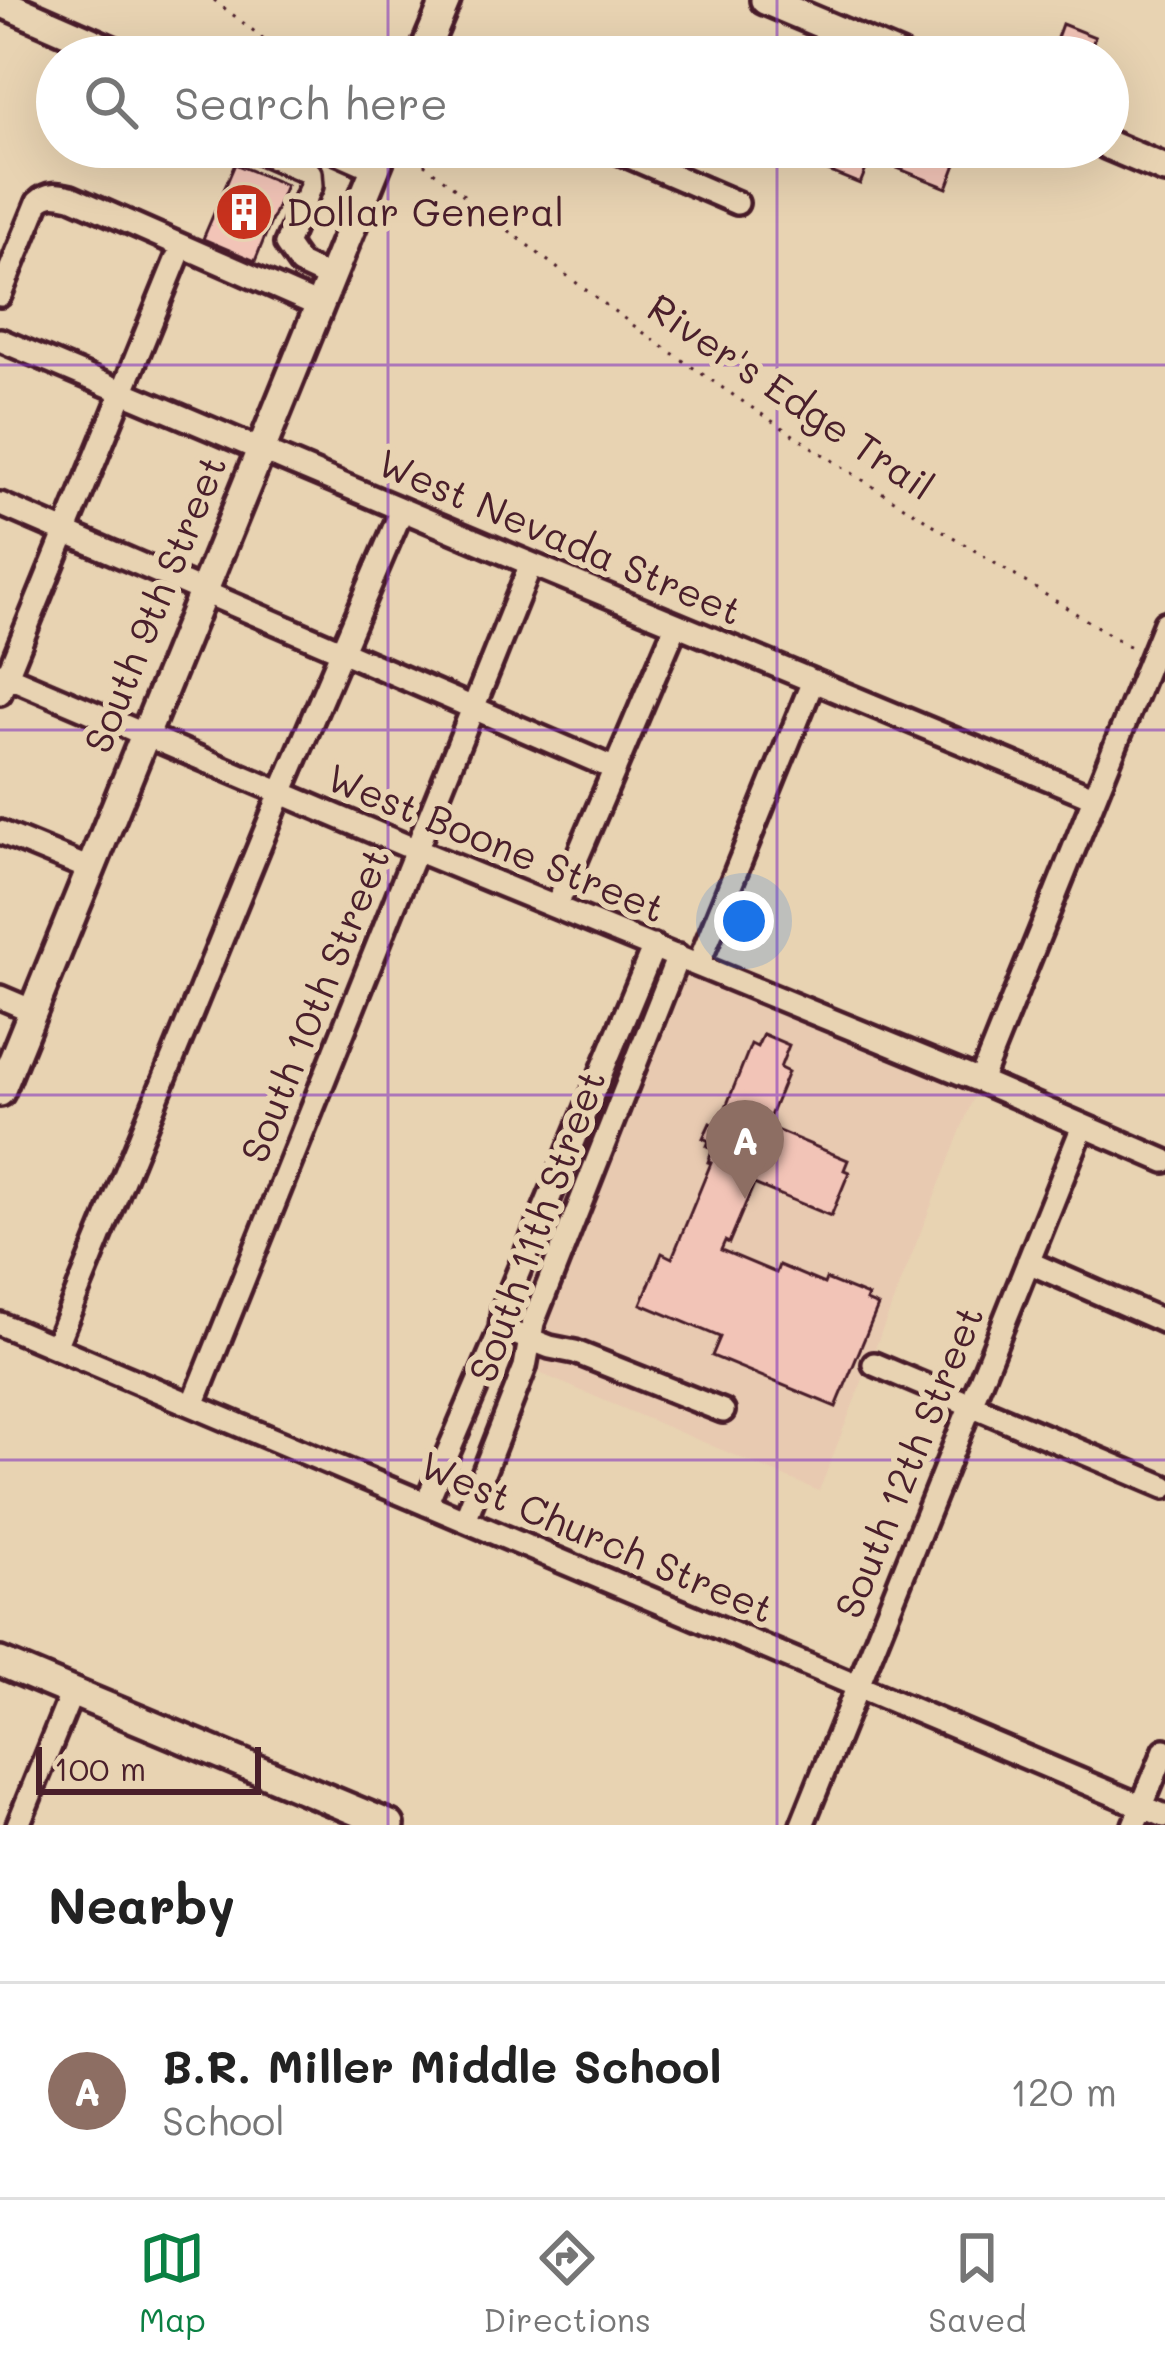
<!DOCTYPE html>
<style>
body{margin:0;font-family:Mali,sans-serif;background:#f2f2f2;color:#222}
.scale{position:absolute;left:36px;bottom:30px;width:225px;box-sizing:border-box;padding-left:12px;border:6px solid #4a1f2b;border-top:0;font-size:33px;line-height:42px;white-space:nowrap;color:#4a1f2b;-webkit-text-stroke:9px #e8d3b2;paint-order:stroke}
.you{position:absolute;left:744px;top:921px;width:42px;height:42px;margin:-30px;border:9px solid #fff;border-radius:50%;background:#1a73e8;box-shadow:0 0 0 18px #1a73e833}
.badge{display:grid;place-items:center;width:78px;height:78px;border-radius:50%;background:#0b8043;color:#fff;font-size:39px;font-weight:700}
.pin{position:absolute;translate:-50% -99px;filter:drop-shadow(0 3px 6px #0008)}
.pin::after{content:'';position:absolute;top:63px;width:42px;height:36px;background:inherit;clip-path:polygon(0 0,100% 0,50% 100%)}
.list{margin:0;padding:0;list-style:none}
h2{display:flex;justify-content:space-between;align-items:center;height:156px;margin:0;padding:0 48px;font-size:51px}
h2 small{font-size:39px;font-weight:400;color:#767676}
.list li{display:grid;grid-template-columns:78px 1fr auto;gap:36px;align-items:center;box-sizing:border-box;height:216px;padding:0 48px;border-top:3px solid #e0e0e0}
.list b{display:block;font-size:45px;white-space:nowrap}
.list p{margin:0;font-size:39px;white-space:nowrap;color:#767676}
.list em{font-size:39px;font-style:normal;color:#767676}
.icon{flex:none;width:66px;height:66px;fill:none;stroke:currentColor;stroke-width:2;stroke-linecap:round;stroke-linejoin:round}
.map{position:relative;flex:none;width:1165px;height:1825px;overflow:hidden}
.search{position:absolute;background:#fff;box-shadow:0 12px 48px #0002;left:36px;right:36px;top:36px;height:132px;display:flex;align-items:center;gap:30px;box-sizing:border-box;padding:0 42px;border-radius:66px;color:#767676;font-size:45px}
.sheet{height:372px;background:#fff}
nav{display:flex;justify-content:space-around;align-items:center;box-sizing:border-box;height:168px;border-top:3px solid #e0e0e0;background:#fff;font-size:33px;color:#767676}
nav a{display:grid;justify-items:center;gap:6px}
nav .on{color:#0b8043}
.map>svg:first-child{display:block}
.built{fill:#e8cab1}
.building{fill:#f2c4b7;stroke:#4a1f2b;stroke-width:3}
.lines{fill:none;stroke-linecap:round;stroke-linejoin:round}
.minor-casing{stroke:#4a1f2b;stroke-width:30}
.major-casing{stroke:#4a1f2b;stroke-width:36}
.path{stroke:#4a1f2b;stroke-width:3;stroke-dasharray:3 9;stroke-linecap:butt}
.minor{stroke:#e8d3b2;stroke-width:21}
.major{stroke:#e8d3b2;stroke-width:27}
.grid{fill:none;stroke:#7b2cbf;stroke-width:3;stroke-opacity:0.55}
.labels{text-anchor:middle;stroke-width:12;stroke-linejoin:round;paint-order:stroke}
.poi-label{font-size:39px;fill:#4a1f2b;stroke:#e8d3b2;text-anchor:start}
.street-label{font-size:39px;fill:#4a1f2b;stroke:#e8d3b2}
</style>
<div class="map">
<svg width="1165" height="1825" viewBox="0 0 1165 1825">
<rect width="100%" height="100%" fill="#e8d3b2"/>
<filter id="ink" filterUnits="userSpaceOnUse"><feTurbulence type="fractalNoise" baseFrequency=".00833" numOctaves="2"/><feDisplacementMap in="SourceGraphic" scale="24" xChannelSelector="R" yChannelSelector="G"/><feConvolveMatrix kernelMatrix="1 2 1 2 8 2 1 2 1" color-interpolation-filters="sRGB"/></filter>
<g filter="url(#ink)">
<path class="built" d="M662,950l318,131 -161,410 -294,-124 -19,-50z"/>
<path class="building" d="M1062,24l33,13 -8,20h-37z
M792,147h83l-15,37 -71,-29z
M904,147h10l42,17 -9,24 -50,-20z
M235,164l51,21 -31,76 -52,-22z
M763,1034l26,11 -9,23 8,4 -22,54 82,34 -4,10 5,2 -18,44 -77,-32 -25,59 -4,-2 -4,9 55,23 3,-8 45,19 2,-5 42,17 -2,5 12,5 -42,101 -124,-51 8,-19 -79,-33 21,-51 10,5 39,-95 -3,-1 5,-13 -6,-3 2,-5 -6,-3 7,-15 8,4 33,-83 6,3z"/>
<g class="lines">
<g class="minor-casing">
<path id="minor" d="M249,147l61,26 1,13 -25,58 14,20 30,14
M607,147l130,56
M0,295l38,-93c10,-10 19,-8 33,-5l248,109
M0,340l531,224 562,233
M0,504l615,265
M0,673l416,177 564,231 185,80
M0,693l181,-445
M0,832l90,37
M556,907l120,-282
M698,965l115,-284
M0,997l33,14
M980,1081l185,-458
M1028,1262l137,60
M0,1324l1165,492
M519,1335l31,12 25,5 148,59
M55,1347l226,-554 121,-283
M874,1364l291,123
M193,1405l338,-841
M426,1504l75,-175 2,-20 151,-363
M465,1520l60,-153 8,-44 145,-367
M18,1825l54,-133
M802,1825l281,-699
M1134,1825l31,-75"/>
</g>
<g class="major-casing">
<path id="major" d="M765,0l135,57
M0,2l126,55
M422,57l24,-57
M1108,145l57,24
M333,147l43,19
M0,1092l384,-945
M0,1662l390,163"/>
</g>
<path class="path" d="M214,0l73,57
M405,149c86,67 171,136 260,199 152,107 311,203 468,301"/>
<use href="#minor" class="minor"/>
<use href="#major" class="major"/>
</g>
</g>
<path class="grid" d="M388,0v57M777,0v57M388,147v1678M777,147v1678M0,365h1165M0,730h1165M0,1095h1165M0,1460h1165"/>
<defs>
<g id="building-disc" transform="scale(3)"><circle r="9.5" fill="#c8321e" stroke="#e8d3b2"/><path d="M-4-6H4V6H1V3H-1V6H-4ZM-2.5-4.3h1.7v1.8h-1.7ZM.8-4.3h1.7v1.8H.8ZM-2.5-1h1.7V.8h-1.7ZM.8-1h1.7V.8H.8Z" fill="#fff"/></g>
</defs>
<g fill-rule="evenodd">
<use href="#building-disc" x="244" y="212"/>
</g>
<g class="labels">
<g class="poi-label">
<text x="286" y="226">Dollar General</text>
</g>
<g class="street-label">
<text transform="translate(791 397) rotate(34)" y="14">River's Edge Trail</text>
<text transform="translate(560 537) rotate(23)" y="14">West Nevada Street</text>
<text transform="translate(155 604) rotate(-68)" y="14">South 9th Street</text>
<text transform="translate(496 843) rotate(22)" y="14">West Boone Street</text>
<text transform="translate(315 1005) rotate(-68)" y="14">South 10th Street</text>
<text transform="translate(537 1226) rotate(-70)" y="14">South 11th Street</text>
<text transform="translate(909 1462) rotate(-68)" y="14">South 12th Street</text>
<text transform="translate(597 1537) rotate(23)" y="14">West Church Street</text>
</g>
</g>
</svg>
<div class="scale">100 m</div>
<div class="you"></div>
<div class="pin badge" style="left:745px;top:1199px;background:#8d6e63">A</div>
<div class="search"><svg class="icon" aria-label="search" viewBox="0 0 24 24"><circle cx="10" cy="10" r="6"/><path d="M15 15l6 6"/></svg>Search here</div>
</div>
<section class="sheet">
<h2>Nearby<small></small></h2>
<ul class="list">
<li><span class="badge" style="background:#8d6e63">A</span><div><b>B.R. Miller Middle School</b><p>School</p></div><em>120 m</em></li>
</ul>
</section>
<nav>
<a class="on"><svg class="icon" aria-label="map" viewBox="0 0 24 24"><path d="M3 6l6-2 6 2 6-2v14l-6 2-6-2-6 2zM9 4v14M15 6v14"/></svg>Map</a>
<a><svg class="icon" aria-label="directions" viewBox="0 0 24 24"><path d="M12 3l9 9-9 9-9-9zM9 14v-3h6M13 9l2 2-2 2"/></svg>Directions</a>
<a><svg class="icon" aria-label="saved" viewBox="0 0 24 24"><path d="M7 4h10v16l-5-4-5 4z"/></svg>Saved</a>
</nav>
